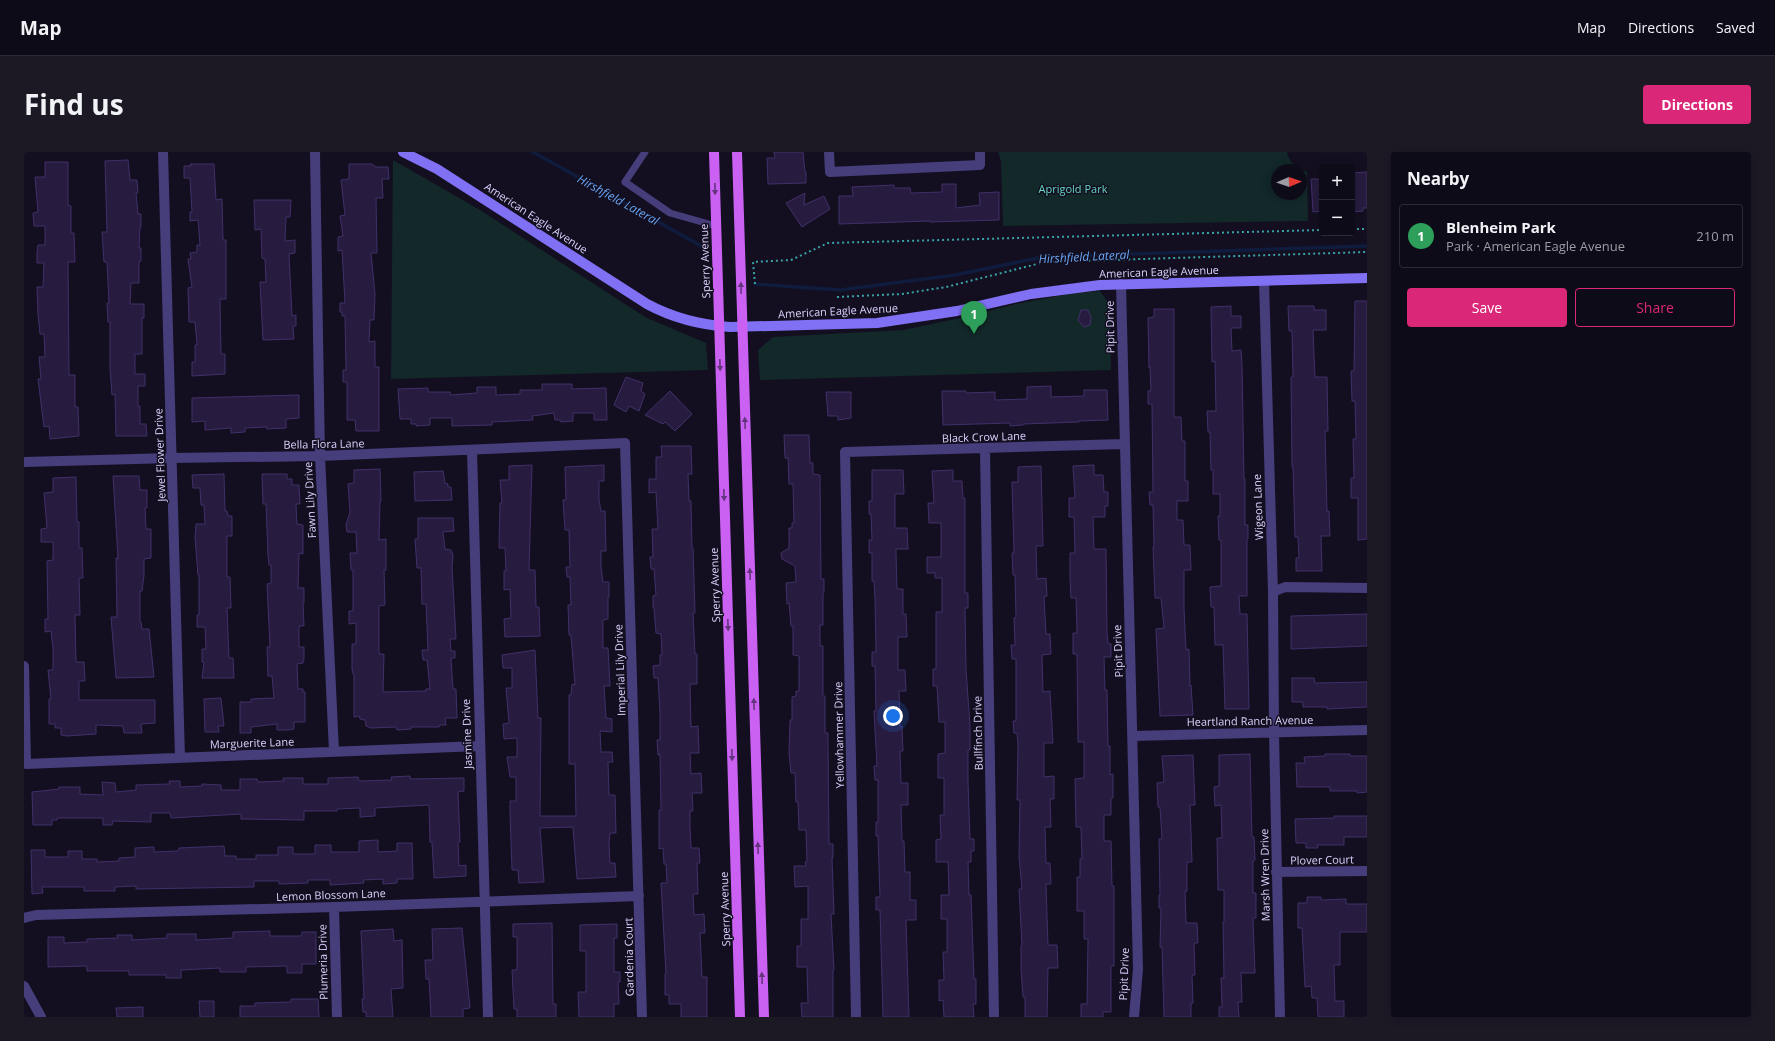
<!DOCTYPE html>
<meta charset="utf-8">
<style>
body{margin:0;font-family:"Open Sans",sans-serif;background:#1c1925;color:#f1f3f6}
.controls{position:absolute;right:12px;top:12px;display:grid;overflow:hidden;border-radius:4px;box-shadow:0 2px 10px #0003}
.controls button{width:36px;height:36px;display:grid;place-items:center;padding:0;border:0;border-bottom:1px solid #2e2b37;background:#0e0b18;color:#f1f3f6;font:20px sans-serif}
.compass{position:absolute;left:1247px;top:12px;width:36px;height:36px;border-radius:50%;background:#0e0b18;box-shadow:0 2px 10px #0003;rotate:88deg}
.you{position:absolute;left:869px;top:564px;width:14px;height:14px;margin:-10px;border:3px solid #fff;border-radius:50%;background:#1a73e8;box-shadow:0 0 0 6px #1a73e833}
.badge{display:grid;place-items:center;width:26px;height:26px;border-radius:50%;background:#db2777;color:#fff;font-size:13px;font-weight:700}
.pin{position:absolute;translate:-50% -33px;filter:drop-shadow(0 1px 2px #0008)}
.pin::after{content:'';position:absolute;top:21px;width:14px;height:12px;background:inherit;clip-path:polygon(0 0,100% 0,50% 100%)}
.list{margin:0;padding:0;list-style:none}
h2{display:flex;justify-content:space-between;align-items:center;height:52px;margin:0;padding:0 16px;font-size:17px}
h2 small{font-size:13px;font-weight:400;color:#9b9ba2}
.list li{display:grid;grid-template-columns:26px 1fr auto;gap:12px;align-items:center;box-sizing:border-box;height:64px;margin:0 8px 8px;padding:0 8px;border:1px solid #2e2b37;border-radius:4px}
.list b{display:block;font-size:15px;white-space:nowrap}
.list p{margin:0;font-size:13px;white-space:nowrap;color:#9b9ba2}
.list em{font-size:13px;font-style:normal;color:#9b9ba2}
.actions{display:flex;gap:8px;padding:12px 16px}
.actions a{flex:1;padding:9px 0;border:1px solid #db2777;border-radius:4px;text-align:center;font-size:14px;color:#db2777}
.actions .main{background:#db2777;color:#fff}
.map{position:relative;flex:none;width:1343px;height:865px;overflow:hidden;border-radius:4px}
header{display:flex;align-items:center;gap:24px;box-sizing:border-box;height:56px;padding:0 20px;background:#0e0b18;border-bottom:1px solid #2e2b37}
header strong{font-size:19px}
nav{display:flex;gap:22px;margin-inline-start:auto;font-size:14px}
.intro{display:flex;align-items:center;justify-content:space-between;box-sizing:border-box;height:96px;padding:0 24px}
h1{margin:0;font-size:28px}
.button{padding:10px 18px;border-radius:4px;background:#db2777;color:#fff;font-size:14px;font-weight:700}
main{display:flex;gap:24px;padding:0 24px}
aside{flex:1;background:#0e0b18;border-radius:4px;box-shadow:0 2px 10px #0003}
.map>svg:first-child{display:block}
.green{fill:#122829;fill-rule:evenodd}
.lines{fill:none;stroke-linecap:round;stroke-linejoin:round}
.stream{stroke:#0f1c3e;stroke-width:3.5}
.building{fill:#271c3f;stroke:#413069}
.path{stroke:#38a4a9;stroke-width:2;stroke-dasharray:2 3;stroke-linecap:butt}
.lane{stroke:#463d7b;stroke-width:7}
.street{stroke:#463d7b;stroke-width:10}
.secondary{stroke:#8070f3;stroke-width:10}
.primary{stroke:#ca61f2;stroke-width:10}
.oneway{fill:#65347e}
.labels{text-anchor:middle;stroke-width:3;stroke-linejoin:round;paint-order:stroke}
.park-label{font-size:11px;fill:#64d5c4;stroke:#130f20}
.street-label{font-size:11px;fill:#dad1fb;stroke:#130f20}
.water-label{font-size:12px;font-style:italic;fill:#68a4f3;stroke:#130f20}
</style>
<header>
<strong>Map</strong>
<nav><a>Map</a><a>Directions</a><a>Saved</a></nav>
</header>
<div class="intro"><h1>Find us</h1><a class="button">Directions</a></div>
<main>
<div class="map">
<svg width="1343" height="865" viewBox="0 0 1343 865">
<rect width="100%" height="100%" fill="#130f20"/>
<path class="green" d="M974,0h289c2,12 10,15 20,20l1,49 -305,5 -2,-65zM1253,18h24v24h-24z
M369,8l87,50 165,107 61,26 2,27 -317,9z
M1076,139l10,14 1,65 -351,10 -2,-30 15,-13 130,-7 62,-13 51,-13 53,-10z"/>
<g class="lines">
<path class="stream" d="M509,0l170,95
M731,132l85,6 115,-15 88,-18 324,-11"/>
</g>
<path class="building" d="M750,0h29l2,20h1v11l-38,1 -1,-26h8z
M104,8l2,20h7l1,13h-2l2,21h3v13h-1l-1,21h2v13h-2v22h-8l-1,21h14v14h-2v36h-7v20h10v12h-7v20h2v18h6l1,12h-31l-1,-42 -3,1 -2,-27v-46h-2l-1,-19h2l-2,-41h-3l-2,-30h5l-2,-71z
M21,10h23v43l3,1v27h3l1,29h-7l1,113h6v32h3l1,29 -29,3 -1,-13 -5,1 -6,-48h3l-2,-22h6l-1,-23h-4l-2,-20 -1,-27h6l1,-24h-7v-10l1,-8h7v-19h-11l-1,-13 5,-1 -3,-35h10z
M166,12h24l2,36 6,-1 1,41h3v59h-6l1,55h4v20l-33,2v-14h3v-17h2l-2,-23h-6l-1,-34 4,-1 -4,-28h3l-1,-6 7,-1v-7h3l-2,-25 -8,1v-9h2l-2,-34h-6v-12h7z
M325,12h23l4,3h12l1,12h-7l1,19h-7l1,55h-6l4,41 -1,26h-4l-1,22 6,-1v26h4v64h-23l-1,-11h-8v-38h-4v-12h3l-1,-54h-3v-4h-2v-9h5l-3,-53 -4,1v-14l5,-1 -3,-20 5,-1 -4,-35 8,-1z
M1343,20v36h-4v3l-11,1v-39z
M1287,27h11v32l-9,1z
M918,32h14v24l24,-3 -1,-12 20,-1v28l-69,2v-1l-91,3v-28h14l-1,-9 42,-2v3h16l1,5 31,-1z
M781,41l-1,12 20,-9 6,13 -28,18 -16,-24z
M230,48h37l-1,17h-4l-1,24 10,-1v13l-6,1 3,62 4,-1v11h-3l1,13 -31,1 -3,-58h6l-1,-23 -3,-1 -1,-29 -6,1z
M1331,149h12v238l-9,1v-42h-7v-20h3l-1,-39h3l-1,-38h-3l-1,-30h3z
M1207,154v10h10v12h-10l1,23 9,-1 1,14 2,115h1v46h3v14h-1v57h-8l1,18h7l2,95h-24l-2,-64h-8l-1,-38h-3l-1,-20 11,-1v-46h-2l-1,-24h2v-22h-7v-24h-2l-1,-38h-2l-1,-21h9l-1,-50 -3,1 -1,-55z
M1264,154h26v4h12v20h-13l2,47h12l1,54h-3l2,81 2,-1 1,25h-9l1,35h-26v-13h3l-1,-21h-3l-2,-70h-1l-1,-90h2l-1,-46h-3z
M1130,157h20v108h7l1,24h3v40h3v20h-11v19h6l1,25h6l1,25h-7v38l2,42 3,-1 1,37 1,-1 2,30 -33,1 -4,-87 8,-1 -3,-30h-6l-2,-51h1l-1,-42h-3l-1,-13h4l-1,-88h-4v-13h3l-1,-24 -1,1 -1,-50 6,-1z
M1057,158h7l3,7 -1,8 -6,2 -6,-7z
M602,225l17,6 -2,8 4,3 -6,17 -10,-5 -3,6 -12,-7z
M518,232h30v5l34,-1 1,32h-13v-7h-21v8l-12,1 -1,-2h-5l-1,-7 -22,3 1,4 -41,2v3l-40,1v-8h-22v7l-14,1v-2h-5v-5h-11l-2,-30 30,-1v4h22l1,3 26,-2v-6h19v8l24,-1v-4h22z
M1027,234v11l33,-1v-6h23l1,30 -29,1v1l-56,2v1l-13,1v-3l-67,2 -1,-34h24v2l29,-1v8l32,-1v-12z
M646,239l22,23 -17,17 -10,-9 -2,2 -18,-9z
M802,240h25v26l-13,2v-4h-10z
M275,243v23l-13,1v9l-19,1v-2l-22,1v4l-14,1v-5l-26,2v-9l-13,1v-24z
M760,283h25l1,28h3v11l7,1 1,104h3v13l-1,1v32h-3v21h3v50h2v37h3v9l1,102h4v14h-1l2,56h-3l3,56h-1v47h-31l-1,-14h7l-1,-36h-10v-21h4v-27h7v-33l-13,1 -1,-21h12l-1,-4h2l-1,-32h-7l-1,-28h-2l-1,-29h-4l-2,-20 1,-33h2v-23l4,-1v-5h3v-35l-6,-1v-29h-2l-2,-23 -2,1 -1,-21 10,-1 -1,-16 -13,-7 -1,-6 8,-5v-20h3v-5h2l-1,-39h-4l-1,-26h-3z
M637,294h30l1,28h-4l1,27h2l1,47h1l2,65h-2l2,41h2v30h-7l1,43 7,-1 1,27h-9l1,21 10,-1 1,20h-10l1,18h-3v15l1,22h8l1,15h-3l1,31h-5l1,21 10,-1 1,19h-5l2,44h5v40h-26v-13h-12v-9h-4v-21h1l-5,-91h6l-1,-19h-2l-1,-16 -4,1v-39h2l-1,-56 -2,1 -1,-15h3v-27l-2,-35h-4l-1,-12 7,-1v-10h2l-1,-21 -5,-1 -2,-25h-1v-12l3,-1 -2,-26h-3l-1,-12h3l-1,-28h6l-2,-37 -7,1v-14h7v-22h6z
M508,313l-3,105h6l1,37h3l1,29 -35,1 -1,-18 7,-1 -1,-29 -6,1v-19h2l-1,-23h-6l1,-45h2l-2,-23h9v-14z
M580,313v16h-5v19l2,11h4l1,40h-5v16l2,15h6v15h-1v22l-5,1v28h5l2,38h-6l2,32 6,1v13l-12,-1 1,21h11l1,10h-5l1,33h6l1,38h-6l-1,11 1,19h5l1,14 -39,2 -4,-52 -33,1 4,54 -25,1 -1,-13h-6l-2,-57v-12h6v-24h-6l-3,-20h10v-19l-13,1 -1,-15 6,-1 -3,-35h6v-20h-9l-1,-13 33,-5 3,68h3l-1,98h36l-1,-52h-6v-69h2l1,-11 3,1 -4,-50h-2l-1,-30h3l-1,-28h-3l-1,-10h4l-1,-37h-4l-2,-30h3l-1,-33z
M1070,313v10h9l1,17h4v14h-3v11h-12l1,32h12l1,84 1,10 3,1v13h-7l1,33h2l1,56h2v29l3,-1v24h-2v17h-7v26h7l1,45h2v80h-3v46h-8v5h-22v-13h6l1,-65h-4v-28h-7v-34h3v-18h2l-1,-32h-5l-1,-48 9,-1v-36h-6l-1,-88h-4v-21h4l-1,-35h-5l-1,-20v-25h5l-1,-36h-5v-19h6l-2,-32z
M1017,314l2,80h-7l1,33 9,-1 1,18 -3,1 2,37h4l1,20 -9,1 1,37 7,-1 3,52h-9v34l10,-1v23h-4l1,28h-6l1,36h4l1,21h-5l1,32 1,29h9l1,23h-10l-1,49h-22v-20h-2l-2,-28v-23h1l-3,-57h3l-3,-32 1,-57h-3l1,-56 -1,-11h-3l-1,-12h3v-62h-4l-1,-14h4l-1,-27 2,-1 -1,-42h-2l-1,-22h2l-2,-71h6v-15z
M356,317l1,32 -1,1 -1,38 7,-1v31h-2l1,35 -6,1v48h5l-1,38 43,-1v-2h4l-3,-29h-4l-1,-10h6l-2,-46h-4l-1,-36h-4l-2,-29h3v-21h35l1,13 -11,1 2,17 6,1 2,5 -1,13 4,71h-6l1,12h4v7h-4l2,31h3l1,29h-12l1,7h-6l-1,2h-28v2l-14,1 -1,-3 -25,1 -5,-2 -1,-6 -5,-1 -1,-3 -5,1v-43h-1l-1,-5v-25h4v-21l-7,1v-13h4v-41h-2l-1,-17h7l-1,-21h-9l-1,-7 4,-13 -2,-28 6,-1v-13z
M848,318h31l1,24h-9v34h12l1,21h-12v4l1,36h6v25h3l1,23h-9v33h7l1,21h-7l1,36 2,-1 1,25h-3l1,32h7v22h-7l1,36h2l1,31h5v28h6v20h-10l3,97h-26l-3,-107h-4v-13h4l-2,-61h-2v-14h2v-42h-3l-1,-14h3l-3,-55h2l-1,-45h-3v-14h4l-1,-53 -1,-18h-2v-28h-3v-13h3l-1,-26h-2v-13h3z
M929,318v11h9l1,17h2v95h3v15h-3l1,61 4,57v24h-2v32l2,57h4v12h-3v11h-3l1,33h2l3,84h2v25h-3l1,13h-30l-1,-17 -4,1v-21h5l-1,-28h4v-33h-6v-24h8l-1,-33h-12v-22l5,-1 -1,-24h4v-37h-6v-24l7,-1v-31h-6l-2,-36h-4v-17h3v-57h6v-34h-7v-5h-8v-16h14v-34h-12l-1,-20h6l-2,-32z
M419,319l2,12 3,1v3h3l1,13 -37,1 -1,-29z
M200,322l1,37h2l1,5h4v20h-5v41h3l1,31h-4l2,50h4l1,20h-32l2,-16h-2v-13h4l-1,-22h-8v-12h2v-40h-1l-3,-37 1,-14h9l-1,-19h-3l-1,-17h-7l-1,-13z
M238,322h25v5h5v6h7l1,19h-4l1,20 6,1v29l-4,-1 -1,35h6v15h-1l1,23h-5v21h5v12l-1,4 -6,1 1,25h5v3h2v30h-11v7l-6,1h-11v-6l-26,3v6h-11v-31h11v-3l23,-1 -2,-22h-4l-1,-29h3l-3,-63 4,-1v-18h-2l-1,-10 -2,-51h-3z
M89,324h26l1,14h7v18h-2l1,21h5v29l-7,1v16l-2,16h-2v31h1l1,7h7l5,48 -38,1 -5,-61h6l-1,-59 2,1z
M52,325l1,45h2v26h3l1,30h-4l1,37h-5l1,47h8l1,19h-6v19h76v23l-14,1 1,9h-18l-1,-7 -27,-1v9l-29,2 -6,-1v-7h-6v-4h-6v-25h2l-3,-29h5v-22l-2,-17 -6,1v-13h3l-1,-58 6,-1v-18h-12v-13l6,-1 -3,-35 9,-1v-14z
M1343,462v32l-76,3v-33z
M1268,526h22l1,5 52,-1v25l-40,2v-2h-24v-5h-11z
M197,546l3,28h-6l1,6h-14l-1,-33z
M1226,602l2,83h2l1,23 -2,1v32h3v25h-3l2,55h-14l1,29h-4l1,15h-20v-10h3l-1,-29h3l-1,-56h1v-32h-6l-1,-52h5l-1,-33 -6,1 -1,-19 5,-1v-31z
M1301,602h25v2h17v36l-10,1v-2h-27v-4h-33l-1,-24h9l-1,-6 21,-1z
M1169,603l2,50h-5l2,57h-5v29h-2l1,32h11l1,20h-4l1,32h-3l1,28h-2v14h-27l-2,-70h-2l1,-39h-2v-13h1l-1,-56h3l-2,-32h-2l-1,-24 7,-1 -2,-26z
M386,624v3l54,-1v13l-6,1 2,50h-2l1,24 7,-1v11l-32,2 -2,-36h-2l-1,-37 -54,3v8l-15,1v-9l-23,1v2h-33v9l-63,-1v-5l-70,4 -1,-5h-19v9l-38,-1 -1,4h-9v-7h-46v2h-5v5h-19l-1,-33 27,-3v-2h21v7l23,1 -1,-13 13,1 1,9 20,-2v-5l34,-1 -1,-3h11v6l22,-1v-2l19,1v5h19v-11h17l1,3 26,-1 -1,-3h20v6h25v-6l30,-1 1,4 33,-1 -1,-3z
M1310,664h33v21h-23v8h-27l1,3h-12v-5h-10l-1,-24 39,-1z
M354,688v12l19,-1v-8h15l1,36h-16v4l-14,1v-5l-20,1 1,3 -34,2v-5h-22v3l-29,1v-3h-25v6l-118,2v-3l-21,1v4h-31v-4h-42l1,6 -11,1 -1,-44h14v7h23v-6h14v8h15v3l22,-1v-3l16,-1v-9l19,-1v5l24,-1 1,-3 45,-2 1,10h11v3h20v-4h22v-8h15v7h22v-9h16v7h28v-11z
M1283,745h14v3l25,-1v5h21v28h-27v33h-6l1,36h9v16h-26l-1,-19h-5l-1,-12 -6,1 -3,-59h-4v-25h9z
M528,771l1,81h3v13h-39v-8h-3l-2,-39h5v-33h-4v-13z
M593,772v14h-3v34h6v10h-2l1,22h-5v13h-35l-1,-25h8v-41h-6v-26z
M438,776l8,80 -7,1v8h-32l-2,-38h-3l-1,-19h8l-1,-31z
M369,777l1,12 8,-1 1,48 -12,1 2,28h-27v-5h-3l-1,-13h2l-3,-68z
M246,779v5h31l1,-4h14v32h-14v9h-15v-7l-41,1v5h-26v-4l-39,2v8h-15v-3h-37v-4h-42v-5l-39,1v-30h16v6l23,-1v-3l31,-1 -1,-3h15v5l35,-2v-4h29v6l37,-2v-6z
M267,847h27l1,18h-79v-11h15v-3l36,-1z
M175,849h15v16h-14z
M119,855v10h-26l-1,-9z"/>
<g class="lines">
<path class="path" d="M1328,77h15
M731,132l-2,-22 38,-2 37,-17 494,-13
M813,145l65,-3 44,-7 99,-25 322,-10"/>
<path class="lane" d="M621,0l-20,30 45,31 46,13"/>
<path class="street" d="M139,0l17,606
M291,0l5,304 14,295
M805,0l1,20 150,-7v-13
M1240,129l9,311 1,141 6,283
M1097,132l17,685 -4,48
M961,297l9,568
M448,299l16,566
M0,310l148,-4 148,-2 305,-13 17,574
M1249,440l12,-5 82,1
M0,514l2,98 453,-18
M1109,584l234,-6
M1252,720l91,-1
M310,755l3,110
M0,766l12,-3 298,-8 305,-11
M0,834l17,31
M832,865l-11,-565 279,-8"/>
<path class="secondary" d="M379,0l34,17 210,135c26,14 54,21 83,23l147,-4 80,-12 74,-17 69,-9 267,-7"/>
<path class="primary" d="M690,0l26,865
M713,0l27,865"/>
</g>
<defs><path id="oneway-solid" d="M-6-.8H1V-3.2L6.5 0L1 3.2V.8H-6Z"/></defs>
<g class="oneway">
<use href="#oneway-solid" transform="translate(691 37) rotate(89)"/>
<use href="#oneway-solid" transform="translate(717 136) rotate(-91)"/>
<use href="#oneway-solid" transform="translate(696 213) rotate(88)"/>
<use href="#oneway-solid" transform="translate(721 271) rotate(-92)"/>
<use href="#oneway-solid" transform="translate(700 343) rotate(88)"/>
<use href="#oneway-solid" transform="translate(726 422) rotate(-92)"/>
<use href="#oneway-solid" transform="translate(704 473) rotate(88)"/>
<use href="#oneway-solid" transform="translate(730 552) rotate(-92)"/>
<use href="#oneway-solid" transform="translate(708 603) rotate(88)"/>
<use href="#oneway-solid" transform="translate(734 696) rotate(-92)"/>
<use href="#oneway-solid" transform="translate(738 826) rotate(-92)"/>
</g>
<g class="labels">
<g class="park-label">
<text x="1049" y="41">Aprigold Park</text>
</g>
<g class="street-label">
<text transform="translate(512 66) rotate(33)" y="4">American Eagle Avenue</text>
<text transform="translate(681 109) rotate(-92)" y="4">Sperry Avenue</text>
<text transform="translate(1135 120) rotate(-2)" y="4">American Eagle Avenue</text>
<text transform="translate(814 159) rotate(-3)" y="4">American Eagle Avenue</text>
<text transform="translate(1086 175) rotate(-91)" y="4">Pipit Drive</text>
<text transform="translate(960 285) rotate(-2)" y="4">Black Crow Lane</text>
<text transform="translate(300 292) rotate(-1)" y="4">Bella Flora Lane</text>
<text transform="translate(136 303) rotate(-92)" y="4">Jewel Flower Drive</text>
<text transform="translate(286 348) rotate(-93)" y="4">Fawn Lily Drive</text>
<text transform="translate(1234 355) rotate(-92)" y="4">Wigeon Lane</text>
<text transform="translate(691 433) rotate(-92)" y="4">Sperry Avenue</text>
<text transform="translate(1094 499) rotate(-92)" y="4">Pipit Drive</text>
<text transform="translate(596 518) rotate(-92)" y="4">Imperial Lily Drive</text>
<text transform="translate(1226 569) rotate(-1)" y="4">Heartland Ranch Avenue</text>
<text transform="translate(954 581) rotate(-91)" y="4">Bullfinch Drive</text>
<text transform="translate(443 582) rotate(-92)" y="4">Jasmine Drive</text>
<text transform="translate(815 583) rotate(-91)" y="4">Yellowhammer Drive</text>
<text transform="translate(228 591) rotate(-2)" y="4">Marguerite Lane</text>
<text transform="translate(1298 708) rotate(-1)" y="4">Plover Court</text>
<text transform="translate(1241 723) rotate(-91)" y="4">Marsh Wren Drive</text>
<text transform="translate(307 743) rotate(-2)" y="4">Lemon Blossom Lane</text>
<text transform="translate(701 757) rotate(-92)" y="4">Sperry Avenue</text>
<text transform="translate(605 805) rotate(-91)" y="4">Gardenia Court</text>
<text transform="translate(299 810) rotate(-91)" y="4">Plumeria Drive</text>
<text transform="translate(1100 822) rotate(-88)" y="4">Pipit Drive</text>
</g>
<g class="water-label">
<text transform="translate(594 48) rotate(29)" y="4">Hirshfield Lateral</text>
<text transform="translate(1060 105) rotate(-3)" y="4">Hirshfield Lateral</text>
</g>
</g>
</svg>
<div class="controls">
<button>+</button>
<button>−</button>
</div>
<svg class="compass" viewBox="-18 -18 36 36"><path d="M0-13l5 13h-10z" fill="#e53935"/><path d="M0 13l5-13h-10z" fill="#9b9ba2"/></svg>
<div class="you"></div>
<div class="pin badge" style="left:950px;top:182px;background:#2e9e5b">1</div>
</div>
<aside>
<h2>Nearby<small></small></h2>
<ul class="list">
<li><span class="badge" style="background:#2e9e5b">1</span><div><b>Blenheim Park</b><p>Park · American Eagle Avenue</p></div><em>210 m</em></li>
</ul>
<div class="actions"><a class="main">Save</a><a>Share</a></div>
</aside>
</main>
